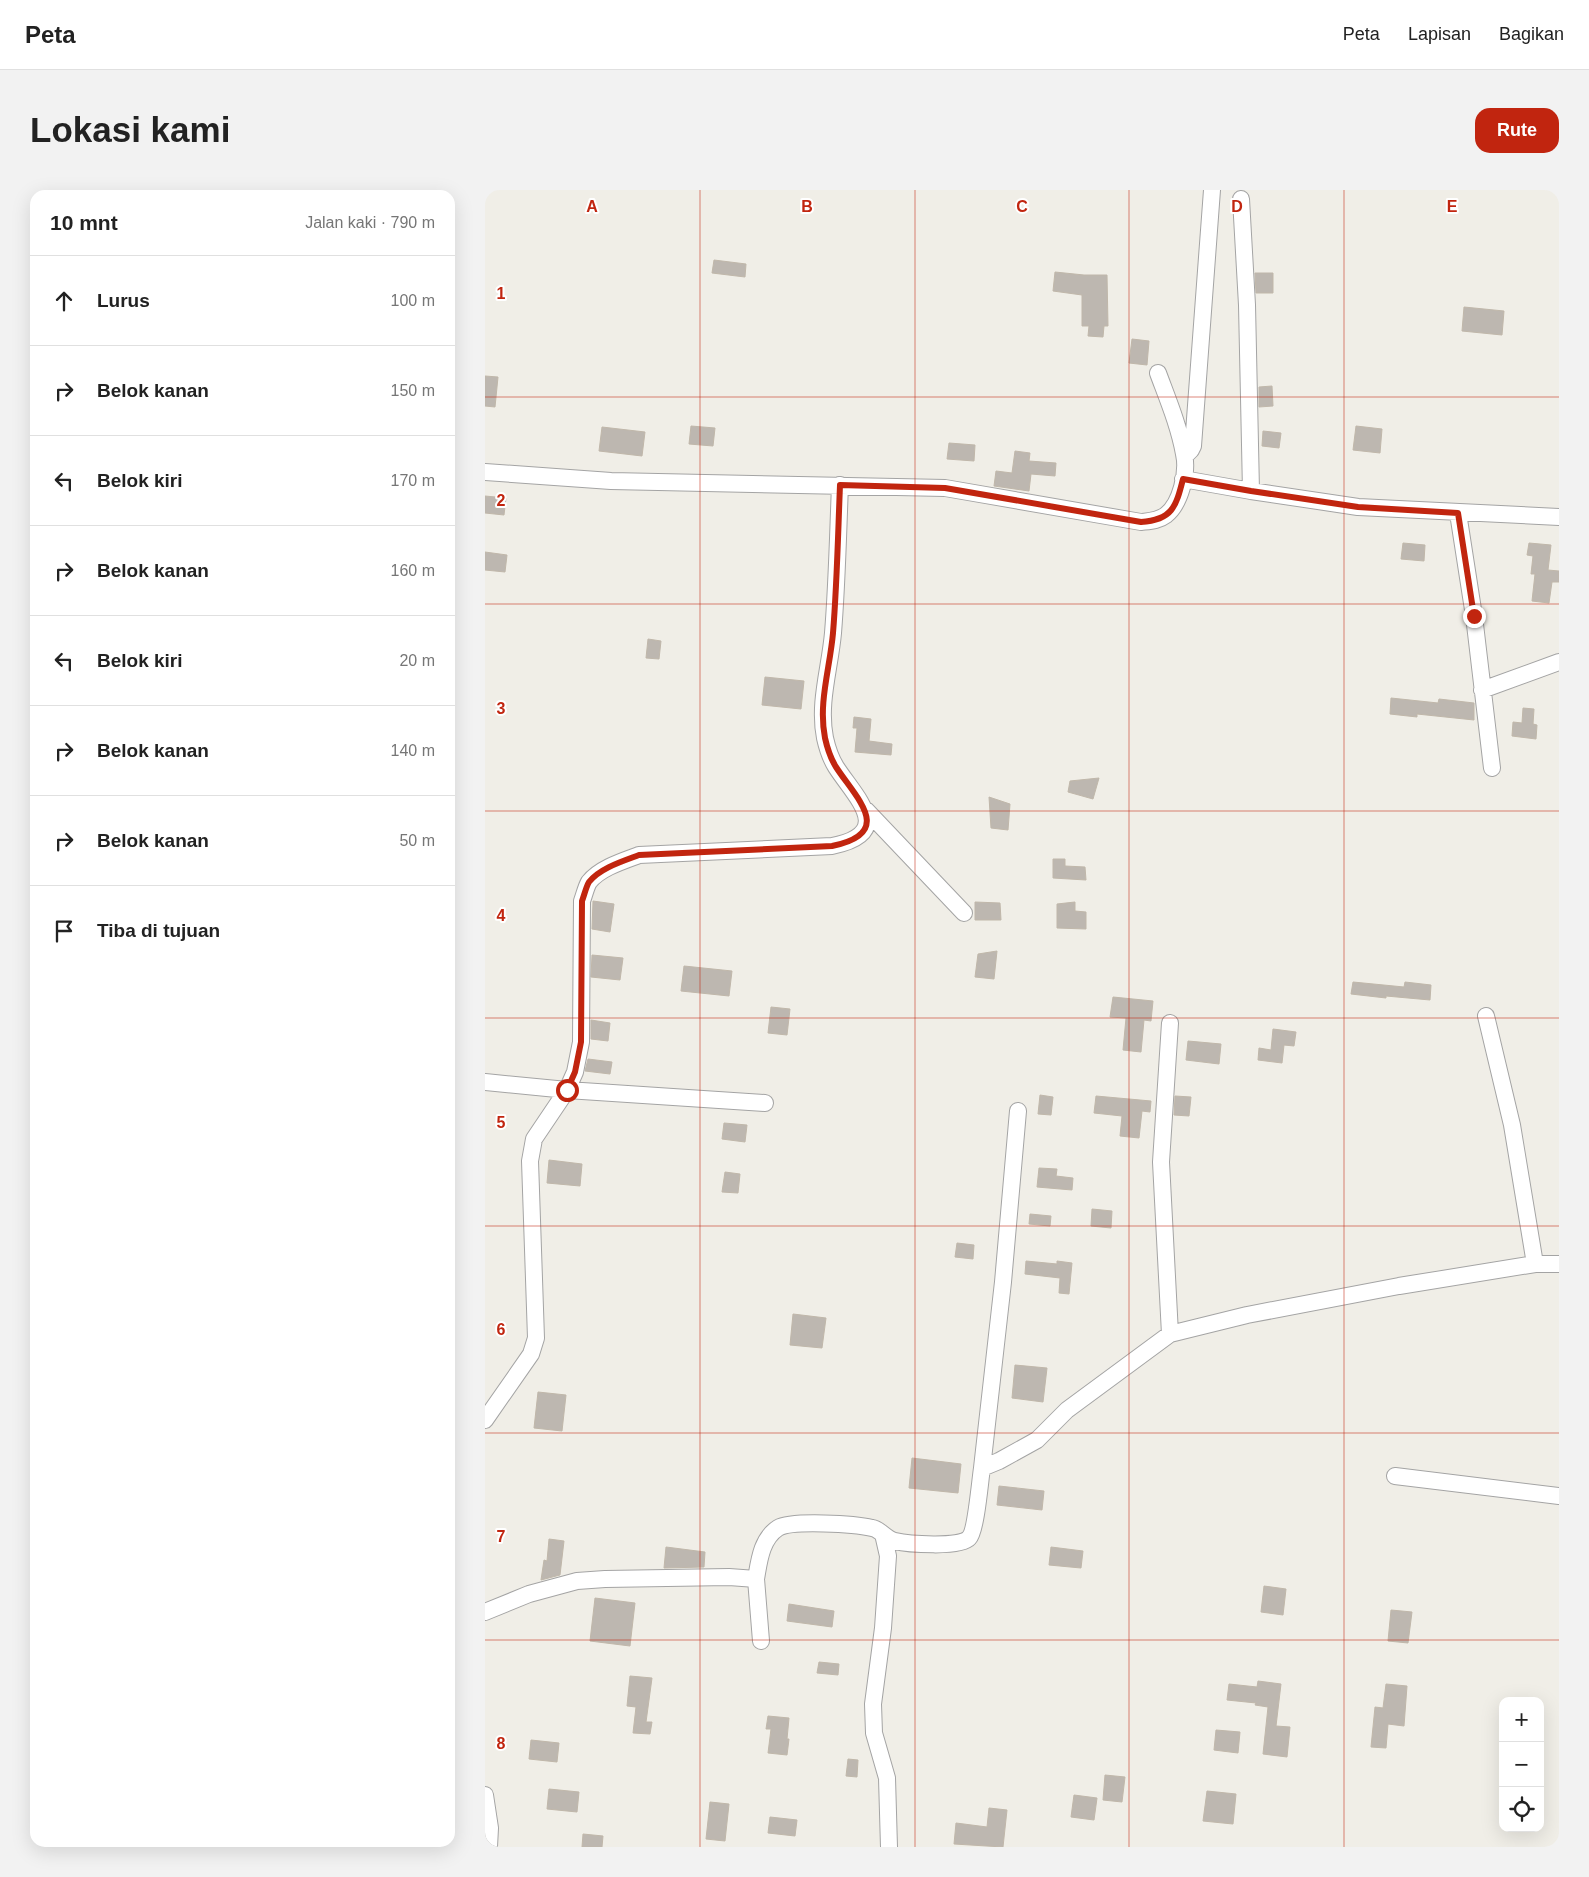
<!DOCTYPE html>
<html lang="id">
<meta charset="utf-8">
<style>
body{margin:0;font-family:Helvetica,sans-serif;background:#f2f2f2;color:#222}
.controls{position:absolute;right:15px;bottom:15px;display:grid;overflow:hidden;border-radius:10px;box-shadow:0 5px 20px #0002}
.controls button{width:45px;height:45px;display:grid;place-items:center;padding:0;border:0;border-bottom:1px solid #e0e0e0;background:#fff;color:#222;font:25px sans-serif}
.stop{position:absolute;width:15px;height:15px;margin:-11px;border:4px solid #c1250f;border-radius:50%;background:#fff}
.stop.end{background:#c1250f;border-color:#fff;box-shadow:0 1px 5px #0008}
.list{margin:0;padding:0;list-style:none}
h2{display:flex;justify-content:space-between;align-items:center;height:65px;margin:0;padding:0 20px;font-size:21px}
h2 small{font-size:16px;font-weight:400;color:#767676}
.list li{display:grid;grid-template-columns:32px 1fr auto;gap:15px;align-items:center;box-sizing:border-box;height:90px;padding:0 20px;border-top:1px solid #e0e0e0}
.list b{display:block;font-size:19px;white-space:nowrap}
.list em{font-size:16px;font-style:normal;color:#767676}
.icon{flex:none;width:28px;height:28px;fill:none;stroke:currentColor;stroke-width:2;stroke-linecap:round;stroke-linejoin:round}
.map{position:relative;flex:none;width:1074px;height:1657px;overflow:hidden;border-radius:15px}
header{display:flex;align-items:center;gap:30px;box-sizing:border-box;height:70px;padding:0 25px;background:#fff;border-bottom:1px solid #e0e0e0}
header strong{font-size:24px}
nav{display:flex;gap:28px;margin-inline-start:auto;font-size:18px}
.intro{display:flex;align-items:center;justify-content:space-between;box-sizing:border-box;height:120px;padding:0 30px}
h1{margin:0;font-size:35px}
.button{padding:12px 22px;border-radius:15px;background:#c1250f;color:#fff;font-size:18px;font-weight:700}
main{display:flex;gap:30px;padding:0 30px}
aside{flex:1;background:#fff;border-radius:15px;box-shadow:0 5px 20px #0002}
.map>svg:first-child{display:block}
.building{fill:#bdb7b0;stroke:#c0b7aa}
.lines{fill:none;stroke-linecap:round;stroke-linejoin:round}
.minor-casing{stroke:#a4a4a4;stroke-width:18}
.minor{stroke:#fff;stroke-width:16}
.route{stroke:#c1250f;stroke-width:6}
.grid{fill:none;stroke:#c1250f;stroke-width:1;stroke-opacity:0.55}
.grid-label{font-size:16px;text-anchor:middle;font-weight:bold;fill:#c1250f;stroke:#fff;stroke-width:4;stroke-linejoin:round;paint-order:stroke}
</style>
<header>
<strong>Peta</strong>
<nav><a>Peta</a><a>Lapisan</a><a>Bagikan</a></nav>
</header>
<div class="intro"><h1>Lokasi kami</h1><a class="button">Rute</a></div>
<main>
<aside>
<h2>10 mnt<small>Jalan kaki · 790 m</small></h2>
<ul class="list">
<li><svg class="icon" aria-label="ahead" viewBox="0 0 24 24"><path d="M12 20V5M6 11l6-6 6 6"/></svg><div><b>Lurus</b></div><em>100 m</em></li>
<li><svg class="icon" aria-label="right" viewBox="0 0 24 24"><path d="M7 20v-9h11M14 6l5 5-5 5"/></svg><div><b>Belok kanan</b></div><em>150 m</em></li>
<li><svg class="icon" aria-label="left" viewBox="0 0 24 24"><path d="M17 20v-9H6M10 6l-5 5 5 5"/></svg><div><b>Belok kiri</b></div><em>170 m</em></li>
<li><svg class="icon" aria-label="right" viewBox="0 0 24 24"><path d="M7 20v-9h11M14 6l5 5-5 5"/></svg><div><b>Belok kanan</b></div><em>160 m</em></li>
<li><svg class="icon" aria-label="left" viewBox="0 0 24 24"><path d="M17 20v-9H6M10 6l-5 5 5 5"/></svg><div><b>Belok kiri</b></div><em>20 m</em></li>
<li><svg class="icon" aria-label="right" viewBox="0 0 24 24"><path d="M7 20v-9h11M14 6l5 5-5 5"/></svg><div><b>Belok kanan</b></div><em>140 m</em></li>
<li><svg class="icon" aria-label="right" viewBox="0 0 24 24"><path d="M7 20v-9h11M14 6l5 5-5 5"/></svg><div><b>Belok kanan</b></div><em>50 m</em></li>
<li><svg class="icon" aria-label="arrive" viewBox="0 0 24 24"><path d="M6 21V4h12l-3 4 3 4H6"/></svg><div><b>Tiba di tujuan</b></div></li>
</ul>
</aside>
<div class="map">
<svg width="1074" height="1657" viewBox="0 0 1074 1657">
<rect width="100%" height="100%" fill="#f0eee7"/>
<path class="building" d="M229,70l32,4 -1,13 -33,-4z
M570,82l29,3h23l1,51h-4l-1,11 -15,-1 1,-10h-7v-31l-29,-4z
M770,83h18v20h-17z
M979,117l40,4 -2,24 -40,-4z
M647,149l17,2 -2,24 -18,-2z
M0,186l13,1 -3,30 -10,-1z
M787,196l1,20 -14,1v-20z
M206,236l24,2 -2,18 -24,-2z
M871,236l26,3 -2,24 -27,-3z
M117,237l43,5 -3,24 -43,-5z
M778,241l18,2 -2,15 -17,-2z
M464,253l26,2 -1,16 -27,-2z
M530,261l15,2 -1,8 27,2 -1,13 -24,-2 -2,17 -35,-5 2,-15 16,2z
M0,306l21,2 -2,17 -19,-2z
M918,353l22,2 -1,16 -23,-2z
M1044,353l22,2 -3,25 11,1v11h-7l-3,21 -17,-2 3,-27h-4l2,-18 -6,-1z
M0,362l22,3 -2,17 -20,-2z
M163,449l13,2 -2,18 -13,-1z
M280,487l39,4 -3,28 -39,-4z
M906,508l47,5 1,-4 35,4v17l-57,-6v3l-27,-3z
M1038,518l11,1 -1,15 4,1 -1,14 -24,-3 1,-14 9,1z
M369,527l17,2 -2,22 23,3 -1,11 -36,-3 2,-24h-4z
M614,588l-6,21 -25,-7 2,-11z
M504,607l21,7 -2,26 -17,-2z
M568,669h12v7l20,1 1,13 -33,-2z
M108,711l21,3 -4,28 -18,-3z
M490,712l25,1 1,17h-26z
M590,712v9l11,1v17l-29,-1v-24z
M512,761l-3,28 -19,-2 3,-23z
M107,765l31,3 -3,22 -29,-3z
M199,776l48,5 -3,25 -48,-5z
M868,792l51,5 1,-5 26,3 -1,15 -44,-4v2l-35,-4z
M628,807l40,4 -2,20 -7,-1 -3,32 -18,-2 3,-32 -16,-1z
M286,817l19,2 -3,26 -19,-2z
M106,830l19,3 -2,18 -17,-2z
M788,839l23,3 -2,14 -10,-1 -2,18 -24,-3 1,-12 12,2z
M703,851l33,3 -2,20 -33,-4z
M103,869l24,3 -2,12 -25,-3z
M555,905l13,2 -2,18 -13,-1z
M611,906l55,5 -1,11 -8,-1 -3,27 -19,-2 2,-20 -28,-3z
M690,906l16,1 -2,19 -15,-1z
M239,933l23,2 -2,17 -23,-3z
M64,970l33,4 -2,22 -33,-3z
M554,978l18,1 -1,7 17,2 -1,12 -35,-3z
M240,982l15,2 -2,19 -16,-1z
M607,1019l20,2 -1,17 -20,-2z
M545,1024l21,2 -1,10 -21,-2z
M472,1053l17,2 -1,14 -18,-2z
M541,1071l31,3v-3l15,2 -3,31 -10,-1 1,-15 -35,-4z
M308,1124l33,4 -4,30 -32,-3z
M530,1175l32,3 -4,34 -31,-4z
M53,1202l28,3 -4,36 -28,-3z
M427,1268l49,6 -3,29 -49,-5z
M514,1296l45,5 -2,19 -45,-5z
M64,1349l15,2 -4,34 -19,5 3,-20 3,1z
M181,1357l39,5 -1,15 -40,1z
M566,1357l32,4 -2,17 -32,-3z
M779,1396l22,3 -3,26 -22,-3z
M110,1408l40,5 -5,43 -40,-5z
M304,1414l45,7 -2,16 -45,-6z
M906,1420l21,2 -4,31 -20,-2z
M334,1472l20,2 -1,11 -21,-2z
M145,1486l22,2 -6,44h6l-2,12 -17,-1 3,-26 -9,-1z
M773,1491l23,3 -5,42 14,1 -3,30 -24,-3 5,-47 -13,-2 1,-2 -29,-3 2,-16 28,3z
M901,1494l21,2 -3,40 -16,-2 -2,24 -15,-1 4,-40 8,1z
M283,1526l21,2 -2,21h2l-2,16 -19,-2 3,-24h-5z
M731,1540l24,2 -2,21 -24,-3z
M46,1550l28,3 -2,19 -28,-3z
M363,1569l10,1 -1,17 -11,-1z
M620,1585l20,2 -3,25 -19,-2z
M64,1599l30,3 -2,20 -30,-3z
M722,1601l29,3 -3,30 -30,-3z
M589,1605l23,3 -3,22 -23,-3z
M225,1612l19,2 -4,37 -19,-2z
M504,1618l18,2 -4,37 -49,-3 2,-21 31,4z
M285,1627l27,3 -2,16 -27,-3z
M98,1644l20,2 -1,11h-20z"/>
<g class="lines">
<g class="minor-casing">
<path id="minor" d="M756,9l6,106 4,186
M700,266l6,-6 2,-4 19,-256
M0,282l126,9 334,7 196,34c9,-1 17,-1 25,-7 15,-12 22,-43 18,-61 -5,-28 -16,-54 -26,-81
M698,289l68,12 107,16 201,10
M973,323l16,103 18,152
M997,500l77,-28
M381,620l98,103
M1001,826l26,109 23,139h24
M0,892l82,8 198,13
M685,1144l-9,-172 9,-139
M0,1230l46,-66 5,-16 -6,-177 4,-22 33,-49 8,-18 6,-30 1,-141c2,-5 4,-14 7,-19 11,-14 34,-21 50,-27l193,-9c64,-13 24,-48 4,-79 -5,-8 -9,-20 -11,-29 -7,-35 5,-70 8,-105 4,-49 5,-99 7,-148
M497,1278l21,-186 15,-171
M910,1286l164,20
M398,1344l5,22 -5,72 -10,76 1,29 13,45 2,69
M271,1389c3,-17 5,-40 22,-51 14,-8 77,-4 94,0 8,1 14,11 23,13 12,3 66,7 74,-3 7,-7 11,-57 13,-70l17,-7 38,-21 30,-30 103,-76 77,-19 152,-29 136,-22
M0,1422l44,-18 48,-13 28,-2 124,-2 27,2 5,62
M0,1605l5,33 -1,19"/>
</g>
<use href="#minor" class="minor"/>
</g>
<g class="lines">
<path class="route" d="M82,900l8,-18 6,-30 1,-141c2,-5 4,-14 7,-19 11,-14 34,-21 50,-27l193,-9c64,-13 24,-48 4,-79 -5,-8 -9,-20 -11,-29 -7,-35 5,-70 8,-105 4,-49 5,-99 7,-148l105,3 196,34c31,-2 35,-15 42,-43l68,12 107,16 100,6 16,103"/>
</g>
<path class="grid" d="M215,0v1657M430,0v1657M644,0v1657M859,0v1657M0,207h1074M0,414h1074M0,621h1074M0,828h1074M0,1036h1074M0,1243h1074M0,1450h1074"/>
<g class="grid-label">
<text x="107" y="22">A</text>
<text x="322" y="22">B</text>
<text x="537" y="22">C</text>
<text x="752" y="22">D</text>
<text x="967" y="22">E</text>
<text x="16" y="109">1</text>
<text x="16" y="316">2</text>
<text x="16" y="524">3</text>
<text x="16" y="731">4</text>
<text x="16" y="938">5</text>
<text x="16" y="1145">6</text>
<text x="16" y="1352">7</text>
<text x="16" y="1559">8</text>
</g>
</svg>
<div class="controls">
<button>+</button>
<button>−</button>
<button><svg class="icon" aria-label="locate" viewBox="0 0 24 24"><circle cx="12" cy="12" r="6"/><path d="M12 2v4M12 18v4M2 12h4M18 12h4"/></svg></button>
</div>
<div class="stop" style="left:82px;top:900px"></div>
<div class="stop end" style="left:989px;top:426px"></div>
</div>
</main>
